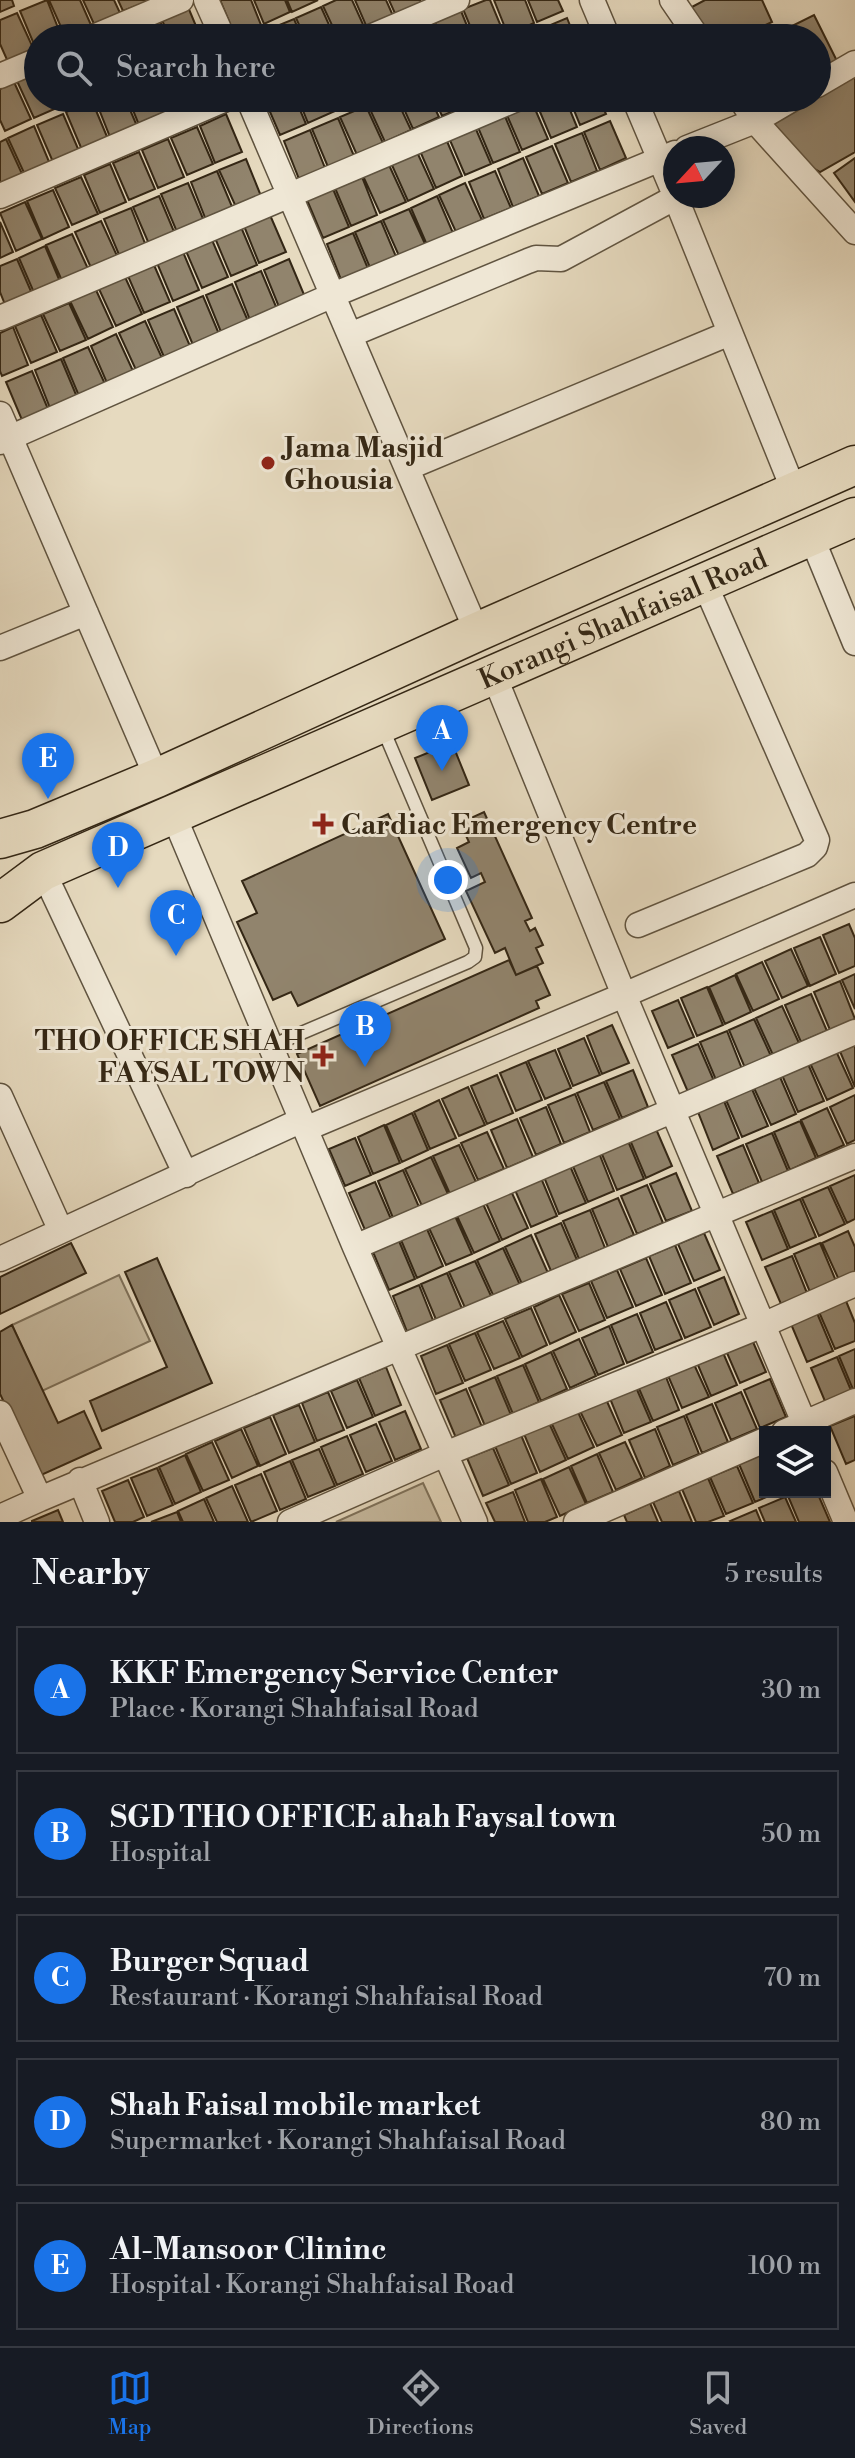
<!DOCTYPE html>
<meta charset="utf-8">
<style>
body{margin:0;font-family:"Libre Bodoni",serif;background:#242831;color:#f1f3f6}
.controls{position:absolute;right:24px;bottom:24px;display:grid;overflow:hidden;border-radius:0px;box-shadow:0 4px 20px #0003}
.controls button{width:72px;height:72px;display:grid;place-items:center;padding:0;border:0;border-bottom:2px solid #363941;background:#171b24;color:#f1f3f6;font:40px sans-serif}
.compass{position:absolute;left:663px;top:136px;width:72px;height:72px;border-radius:50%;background:#171b24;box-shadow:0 4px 20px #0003;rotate:244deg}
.you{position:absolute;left:448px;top:880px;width:28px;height:28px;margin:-20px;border:6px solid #fff;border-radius:50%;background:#1a73e8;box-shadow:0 0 0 12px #1a73e833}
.badge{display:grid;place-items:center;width:52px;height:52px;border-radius:50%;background:#1a73e8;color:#fff;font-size:26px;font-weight:700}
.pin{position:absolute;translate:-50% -66px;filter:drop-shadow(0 2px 4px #0008)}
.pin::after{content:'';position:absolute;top:42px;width:28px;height:24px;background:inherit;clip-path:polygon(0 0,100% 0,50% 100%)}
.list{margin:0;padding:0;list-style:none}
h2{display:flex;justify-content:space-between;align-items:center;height:104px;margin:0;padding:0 32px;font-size:34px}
h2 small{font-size:26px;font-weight:400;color:#9ea1a6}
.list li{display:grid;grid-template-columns:52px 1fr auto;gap:24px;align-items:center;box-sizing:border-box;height:128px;margin:0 16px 16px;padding:0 16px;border:2px solid #363941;border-radius:0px}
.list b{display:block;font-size:30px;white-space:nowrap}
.list p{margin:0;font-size:26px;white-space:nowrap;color:#9ea1a6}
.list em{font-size:26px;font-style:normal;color:#9ea1a6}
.icon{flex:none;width:44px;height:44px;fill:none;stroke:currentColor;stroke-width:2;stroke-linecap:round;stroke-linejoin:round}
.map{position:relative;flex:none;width:855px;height:1522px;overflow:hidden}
.search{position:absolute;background:#171b24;box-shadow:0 4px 20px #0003;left:24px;right:24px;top:24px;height:88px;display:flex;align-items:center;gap:20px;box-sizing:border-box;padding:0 28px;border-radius:44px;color:#9ea1a6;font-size:30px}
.sheet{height:824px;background:#171b24}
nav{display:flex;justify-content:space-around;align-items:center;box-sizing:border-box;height:112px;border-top:2px solid #363941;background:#171b24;font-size:22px;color:#9ea1a6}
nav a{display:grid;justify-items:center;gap:4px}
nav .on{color:#1a73e8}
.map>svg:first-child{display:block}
.green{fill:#c8bca2;stroke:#7e725c;stroke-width:2}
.building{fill:#91846d;stroke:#342715;stroke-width:2}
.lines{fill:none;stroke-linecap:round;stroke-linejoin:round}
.lane-casing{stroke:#605440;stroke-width:15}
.street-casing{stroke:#605440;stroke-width:27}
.primary-casing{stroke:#342715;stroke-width:41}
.lane{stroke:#efe7d5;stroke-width:12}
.street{stroke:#efe7d5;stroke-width:24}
.primary{stroke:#e6dabf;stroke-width:38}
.poi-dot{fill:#8f2418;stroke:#efe7d5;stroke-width:3}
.labels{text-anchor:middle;stroke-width:6;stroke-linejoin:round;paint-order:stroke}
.poi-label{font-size:28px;font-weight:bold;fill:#342715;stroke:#efe7d5;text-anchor:start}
.street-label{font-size:28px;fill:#342715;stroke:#efe7d5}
</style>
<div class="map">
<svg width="855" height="1522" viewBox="0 0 855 1522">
<rect width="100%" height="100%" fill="#e6dabf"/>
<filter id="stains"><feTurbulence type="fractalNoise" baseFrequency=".0025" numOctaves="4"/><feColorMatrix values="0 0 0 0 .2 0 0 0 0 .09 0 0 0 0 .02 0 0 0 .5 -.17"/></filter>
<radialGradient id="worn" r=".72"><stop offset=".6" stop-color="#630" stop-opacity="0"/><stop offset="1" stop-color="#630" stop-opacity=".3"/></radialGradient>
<path class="green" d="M119,1275l31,66 -108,50 -30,-66z
M423,1483l18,39h-105z"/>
<path class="building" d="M0,0h12l2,6 -14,6z
M47,0l15,38h-24l-2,11 -16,-38z
M49,0h31l11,25 -26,11z
M83,0h31l6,13 -26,11z
M118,0h31v1l-26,10z
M220,0h31l10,25 -26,11z
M254,0h31l5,12 -26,12z
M287,0h31l-26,12z
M336,0h16l14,31 -15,7h-13l-15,-32z
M355,0h31l8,18 -26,12z
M389,0h31l3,6 -26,12z
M486,0h4l15,36 -30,2 -12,-29z
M494,0h31l9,23 -26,12z
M528,0h30l5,11 -26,11z
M705,0h57l10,22 -34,16h-33l-15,-30z
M188,7l13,31h-31l-9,-20z
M321,7l14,31h-30l-9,-20z
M461,11l11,27h-31l-6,-16z
M17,13l17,37 -26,12 -8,-18v-24z
M814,15l24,48 -21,10v-35h-49z
M567,18l8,20h-30l-4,-9z
M159,19l8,19h-31l-3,-8z
M294,19l8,19h-31l-4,-8z
M432,23l6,15h-31l-1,-4z
M38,71v27h17l4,9 -25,11 -17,-37z
M855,76v76l-35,20 -24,-14 -26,-36z
M14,82l17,37 -26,12 -5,-11v-31z
M98,98h27l12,28 -27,11 -15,-38z
M128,98h31l6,16 -26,11z
M162,98h31l1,3 -26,11z
M264,98h31l11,26 -26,11z
M298,98h31l6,13 -27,12z
M332,98h31v1l-26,11z
M382,98h14l15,32 -26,12 -17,-37z
M399,98h31l9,19 -26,12z
M434,98h31l3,7 -26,11z
M541,98h24l12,29 -26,11 -16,-38z
M569,98h30l7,16 -26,11z
M92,101l16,38 -26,11 -16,-38z
M532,102l16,37 -26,11 -16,-37z
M366,106l17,37 -26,12 -17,-38z
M63,114l16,37 -26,11 -16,-37z
M226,114l16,38 -27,11 -15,-37z
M504,114l16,38 -27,11 -16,-38z
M338,118l16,38 -26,11 -16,-38z
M610,121l16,37 -26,12 -16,-38z
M34,126l16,38 -25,11 -17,-37z
M197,127l16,37 -26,11 -16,-37z
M475,127l16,37 -26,11 -16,-37z
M310,130l15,38 -26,11 -15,-38z
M582,133l15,38 -26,11 -16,-38z
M6,139l17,37 -23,10v-44z
M168,139l16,38 -26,11 -16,-38z
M446,139l16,37 -26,12 -16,-37z
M552,146l16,37 -26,11 -16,-37z
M139,152l16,37 -26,11 -16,-37z
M417,152l17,37 -26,12 -17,-38z
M523,158l16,38 -26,11 -15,-38z
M855,158v44l-21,-29z
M246,159l15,37 -25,11 -17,-37z
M110,164l16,38 -26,11 -16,-38z
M389,165l17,37 -26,11 -17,-37z
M217,171l16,38 -27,11 -15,-38z
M495,171l16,37 -27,11 -15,-37z
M81,177l17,37 -26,11 -17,-37z
M362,177l15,38 -26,11 -16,-38z
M188,183l16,38 -27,11 -16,-38z
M465,183l17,37 -26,12 -17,-37z
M333,189l16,38 -26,11 -16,-38z
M53,190l16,37 -26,12 -16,-38z
M159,196l16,38 -26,10 -16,-37z
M437,196l16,37 -26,12 -16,-37z
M25,202l17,37 -26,12 -16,-38z
M131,208l15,38 -26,11 -16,-38z
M409,209l17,37 -26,12 -17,-38z
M270,215l16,37 -27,11 -15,-37z
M101,221l17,37 -26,12 -17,-38z
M381,221l16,38 -26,11 -16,-38z
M0,222l13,30 -13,6z
M241,227l16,38 -26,11 -16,-38z
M353,233l16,38 -27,11 -15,-38z
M72,234l17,37 -26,12 -17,-38z
M212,240l16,37 -26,11 -16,-37z
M45,246l16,38 -26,11 -16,-37z
M183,252l16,38 -26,11 -16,-38z
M17,259l16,37 -27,11 -6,-15v-26z
M289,259l16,38 -26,10 -15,-37z
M154,265l16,37 -26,11 -16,-37z
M261,271l16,38 -27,11 -15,-38z
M125,277l17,37 -26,12 -17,-37z
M232,284l16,37 -27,11 -15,-37z
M96,290l17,37 -25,12 -18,-38z
M203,296l16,38 -26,11 -16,-38z
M69,303l17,37 -26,11 -17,-37z
M174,309l16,37 -26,11 -16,-37z
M41,315l16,37 -26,11 -16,-37z
M145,321l17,37 -26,12 -17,-37z
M13,327l15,38 -26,11 -2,-5v-38z
M116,334l17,37 -26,12 -16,-37z
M88,347l17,37 -26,12 -16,-38z
M61,359l16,38 -27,11 -15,-38z
M32,371l16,38 -26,11 -16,-38z
M452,743l17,42 -37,15 -17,-42z
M484,812l48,106 -7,3 5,10 5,-3 8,17 -7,3 7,15 -27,12 -11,-27 -10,5 -29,-62 19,-9 -4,-9 -10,5 -14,-30 12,-6 -9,-19z
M388,814l57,125 -147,67 -7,-14 -18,8 -36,-78 20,-9 -15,-32z
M849,924l6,14v28l-16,7 -16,-38z
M820,937l16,37 -26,12 -16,-38z
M791,949l17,37 -26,12 -17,-37z
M509,960l7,15 21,-9 13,29 -14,6 3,7 -219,98 -23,-52z
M762,962l17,37 -26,12 -17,-37z
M855,974v35l-13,-29z
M735,975l16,37 -26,12 -16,-37z
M840,981l15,38 -25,11 -16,-38z
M707,987l16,38 -26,11 -16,-38z
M811,994l16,37 -26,11 -16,-37z
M678,1000l16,37 -26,11 -16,-37z
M782,1006l17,37 -26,12 -17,-37z
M754,1019l17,37 -26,12 -16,-38z
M612,1025l17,38 -27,11 -15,-38z
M727,1031l15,38 -26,11 -16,-38z
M584,1038l16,37 -27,11 -15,-37z
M855,1043v44l-16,-38z
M698,1044l16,37 -26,11 -16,-37z
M555,1050l16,38 -26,11 -17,-38z
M836,1051l17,37 -26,12 -17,-37z
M526,1062l16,38 -26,11 -16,-38z
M808,1064l16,37 -26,11 -16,-37z
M633,1070l15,37 -26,11 -16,-37z
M497,1075l16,38 -26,11 -16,-38z
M780,1077l16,37 -25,11 -17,-37z
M604,1082l16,37 -27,11 -16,-37z
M468,1087l17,38 -26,11 -17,-37z
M752,1089l16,37 -26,11 -16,-37z
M575,1094l15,38 -26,11 -16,-38z
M855,1095v45l-8,4 -17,-37z
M439,1100l17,38 -26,11 -16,-37z
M724,1101l15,37 -26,12 -15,-38z
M546,1107l15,37 -25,11 -16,-37z
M827,1108l17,37 -26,12 -17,-37z
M412,1113l16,37 -26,12 -16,-37z
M517,1119l16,38 -26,11 -16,-38z
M800,1121l16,37 -26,12 -16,-38z
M384,1125l16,38 -27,11 -15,-37z
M656,1129l16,37 -26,12 -16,-38z
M487,1132l17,37 -26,11 -17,-37z
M772,1133l16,38 -26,11 -16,-38z
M355,1138l16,37 -26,11 -16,-37z
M628,1141l16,38 -27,11 -16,-38z
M459,1145l17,37 -26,12 -17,-38z
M743,1145l16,38 -26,11 -16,-38z
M599,1153l15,38 -26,11 -16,-38z
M431,1157l17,37 -26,12 -17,-37z
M570,1166l16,37 -27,11 -15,-37z
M403,1170l16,37 -26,11 -15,-37z
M676,1173l16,38 -26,10 -16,-37z
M855,1175v44l-8,4 -17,-37z
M541,1178l16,38 -26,11 -16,-37z
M375,1182l16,37 -26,11 -16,-37z
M647,1185l16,38 -26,11 -16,-38z
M828,1187l17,37 -26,12 -17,-38z
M511,1191l17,37 -26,12 -16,-37z
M618,1198l16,37 -26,12 -16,-38z
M800,1199l16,38 -26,11 -16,-38z
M483,1204l17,37 -26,12 -17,-37z
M590,1210l15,38 -26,11 -16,-38z
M772,1211l16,38 -26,11 -16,-38z
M455,1216l17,38 -26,11 -17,-37z
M561,1223l16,37 -26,11 -16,-37z
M427,1229l16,37 -26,12 -16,-38z
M848,1231l7,16v25l-16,8 -17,-37z
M704,1233l16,37 -26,11 -16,-37z
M531,1235l17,38 -26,11 -17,-37z
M399,1241l16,38 -26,11 -16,-38z
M71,1243l15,30 -86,41v-37z
M820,1243l16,38 -26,11 -16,-38z
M675,1245l16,38 -26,11 -16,-38z
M503,1248l17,37 -26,12 -17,-37z
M792,1256l15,37 -26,11 -16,-37z
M157,1258l55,125 -110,48 -12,-30 77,-34 -42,-95z
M646,1258l16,37 -26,11 -16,-37z
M475,1261l17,37 -26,12 -17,-38z
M617,1270l16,37 -26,11 -16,-37z
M447,1273l16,38 -26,11 -16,-38z
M724,1277l15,37 -25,11 -16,-37z
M589,1283l16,37 -26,11 -17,-37z
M419,1285l15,38 -26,11 -15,-38z
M695,1289l16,38 -26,11 -16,-38z
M559,1295l17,37 -26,12 -16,-37z
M846,1301l9,22v18l-20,8 -16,-37z
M666,1302l16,37 -27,11 -15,-37z
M531,1308l16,37 -25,12 -17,-38z
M817,1313l16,38 -26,11 -16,-38z
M637,1314l16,38 -26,11 -16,-38z
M503,1321l17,37 -26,11 -17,-37z
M12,1325l46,98 26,-12 17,37 -62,28 -39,-82v-62z
M609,1326l15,38 -26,11 -16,-37z
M475,1333l16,37 -26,11 -16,-37z
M750,1335l16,37 -26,11 -16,-37z
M579,1339l17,37 -26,12 -17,-37z
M447,1345l16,38 -27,11 -15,-38z
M721,1348l16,37 -26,11 -16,-38z
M855,1349v45l-16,-38z
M551,1352l16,37 -26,12 -16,-37z
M837,1357l16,38 -26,11 -16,-38z
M692,1360l17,37 -27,11 -16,-37z
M523,1365l16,37 -26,12 -16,-38z
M386,1367l15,38 -26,11 -16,-38z
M664,1372l15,38 -26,11 -16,-37z
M495,1377l16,38 -26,11 -16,-38z
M770,1379l16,38 -26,11 -16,-38z
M357,1380l16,37 -26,11 -16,-37z
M635,1385l16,37 -27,11 -15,-37z
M466,1389l16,38 -26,11 -16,-38z
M328,1392l16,38 -27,11 -15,-38z
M741,1392l16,37 -26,11 -16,-37z
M605,1397l17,38 -25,11 -18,-37z
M712,1404l16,38 -26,11 -16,-38z
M299,1405l16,37 -26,11 -16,-38z
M577,1410l17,37 -26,12 -17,-37z
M405,1411l16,38 -26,11 -16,-38z
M684,1416l15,38 -26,11 -16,-38z
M855,1416v44l-9,4 -16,-38z
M270,1417l16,37 -26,12 -16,-38z
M549,1423l17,37 -26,12 -16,-38z
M376,1424l16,37 -26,11 -16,-37z
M241,1429l17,37 -26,12 -17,-37z
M655,1429l15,37 -25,12 -16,-38z
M521,1435l16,38 -26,11 -16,-38z
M347,1436l16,38 -26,11 -16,-38z
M212,1442l17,38 -26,11 -17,-37z
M625,1442l17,36 -26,12 -17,-37z
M493,1448l16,37 -26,11 -16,-38z
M319,1449l16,37 -27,11 -16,-37z
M765,1453v39h13l-23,10 -16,-38z
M597,1454l16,38 -26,11 -16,-37z
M185,1455l16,37 -26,12 -16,-37z
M290,1461l16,38 -26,11 -16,-38z
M737,1466l16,37 -27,11 -16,-37z
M569,1467l17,37 -26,12 -17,-37z
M157,1468l16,37 -26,11 -16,-38z
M261,1474l16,37 -26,11 -16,-37z
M708,1478l16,38 -16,6h-12l-14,-33z
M541,1479l16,38 -12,5h-17l-13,-32z
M128,1480l16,37 -11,5h-18l-13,-31z
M232,1486l16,36h-31l-11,-24z
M679,1491l13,31h-30l-9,-20z
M513,1492l12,30h-30l-9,-19z
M798,1492h19l13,30h-31l-11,-26z
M785,1497l11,25h-31l-6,-14z
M204,1499l10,23h-31l-5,-11z
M650,1503l8,19h-31l-3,-7z
M58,1510l5,12h-31v-1z
M756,1510l5,12h-30l-1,-1z
M177,1512l4,10h-30z"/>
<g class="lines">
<g class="lane-casing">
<path id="lane" d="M271,1046l197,-84 7,-5 1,-9 -93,-219"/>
</g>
<g class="street-casing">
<path id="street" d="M206,0l17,38
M592,0l16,38
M672,0l26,38
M91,38l90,-38
M368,38l89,-38
M0,76l38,-16
M817,85l38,-22
M248,98l229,534
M634,98l41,97
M740,98l15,23 100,111
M687,148l68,-27 39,-23
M0,196l228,-98
M675,196l119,295
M0,318l519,-220
M350,335l178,-74 8,-3 25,1 115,-62
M0,414l157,364
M0,442l333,-147 342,-142
M407,468l323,-135
M811,536l44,107
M0,648l86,-35
M493,673l131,322 184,437
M173,814l182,433 120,275
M43,871l143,304
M638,925l169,-70 8,-8 2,-7 -113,-258
M0,1096l61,135
M305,1129l319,-134 231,-100
M355,1247l500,-215
M0,1259l302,-139
M0,1413l40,86 815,-343
M784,1432l71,-31
M825,1472l21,50
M80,1480l17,42
M0,1517l40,-18
M290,1522l155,-68 318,-129 92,-41
M576,1522l189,-82"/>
</g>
<g class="primary-casing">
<g id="primary">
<path d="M0,839l35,-10 122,-51 320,-146 378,-167"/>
<path id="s1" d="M0,903l43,-32 812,-354"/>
</g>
</g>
<use href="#lane" class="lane"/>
<use href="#street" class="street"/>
<use href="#primary" class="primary"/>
</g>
<g class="poi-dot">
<circle cx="268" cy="463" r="8"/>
<path d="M319 812h8v8h8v8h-8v8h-8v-8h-8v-8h8z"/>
<path d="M319 1044h8v8h8v8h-8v8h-8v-8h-8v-8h8z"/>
</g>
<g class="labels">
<g class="poi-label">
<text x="284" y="457">Jama Masjid<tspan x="284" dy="32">Ghousia</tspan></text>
<text x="341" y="834">Cardiac Emergency Centre</text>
<text x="305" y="1050" text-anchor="end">THO OFFICE SHAH<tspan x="305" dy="32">FAYSAL TOWN</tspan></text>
</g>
<g class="street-label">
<text dy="10" stroke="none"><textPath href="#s1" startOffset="686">Korangi Shahfaisal Road</textPath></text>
</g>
</g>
<rect width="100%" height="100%" filter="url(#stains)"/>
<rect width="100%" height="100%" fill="url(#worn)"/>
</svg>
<div class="controls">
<button><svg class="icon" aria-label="layers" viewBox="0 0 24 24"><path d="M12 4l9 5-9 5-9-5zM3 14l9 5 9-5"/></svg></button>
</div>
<svg class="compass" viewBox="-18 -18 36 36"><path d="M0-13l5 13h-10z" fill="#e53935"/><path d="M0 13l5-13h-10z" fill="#9ea1a6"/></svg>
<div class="you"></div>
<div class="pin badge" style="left:442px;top:771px">A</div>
<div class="pin badge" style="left:365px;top:1067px">B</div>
<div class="pin badge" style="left:176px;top:956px">C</div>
<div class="pin badge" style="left:118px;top:888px">D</div>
<div class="pin badge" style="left:48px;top:799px">E</div>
<div class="search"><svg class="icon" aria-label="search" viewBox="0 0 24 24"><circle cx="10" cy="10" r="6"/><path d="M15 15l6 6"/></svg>Search here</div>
</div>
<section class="sheet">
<h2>Nearby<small>5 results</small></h2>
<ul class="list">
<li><span class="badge">A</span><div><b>KKF Emergency Service Center</b><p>Place · Korangi Shahfaisal Road</p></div><em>30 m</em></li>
<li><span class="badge">B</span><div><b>SGD THO OFFICE ahah Faysal town</b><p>Hospital</p></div><em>50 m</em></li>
<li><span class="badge">C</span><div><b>Burger Squad</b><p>Restaurant · Korangi Shahfaisal Road</p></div><em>70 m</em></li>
<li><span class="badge">D</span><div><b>Shah Faisal mobile market</b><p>Supermarket · Korangi Shahfaisal Road</p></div><em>80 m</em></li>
<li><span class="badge">E</span><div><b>Al-Mansoor Clininc</b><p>Hospital · Korangi Shahfaisal Road</p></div><em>100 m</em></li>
</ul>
</section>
<nav>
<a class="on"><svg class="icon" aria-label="map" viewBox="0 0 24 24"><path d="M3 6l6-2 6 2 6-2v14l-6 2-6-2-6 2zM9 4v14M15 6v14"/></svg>Map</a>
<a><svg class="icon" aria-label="directions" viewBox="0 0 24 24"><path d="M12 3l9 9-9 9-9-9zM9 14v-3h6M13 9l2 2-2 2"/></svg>Directions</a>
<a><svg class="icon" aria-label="saved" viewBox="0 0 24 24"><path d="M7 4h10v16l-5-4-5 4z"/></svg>Saved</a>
</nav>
